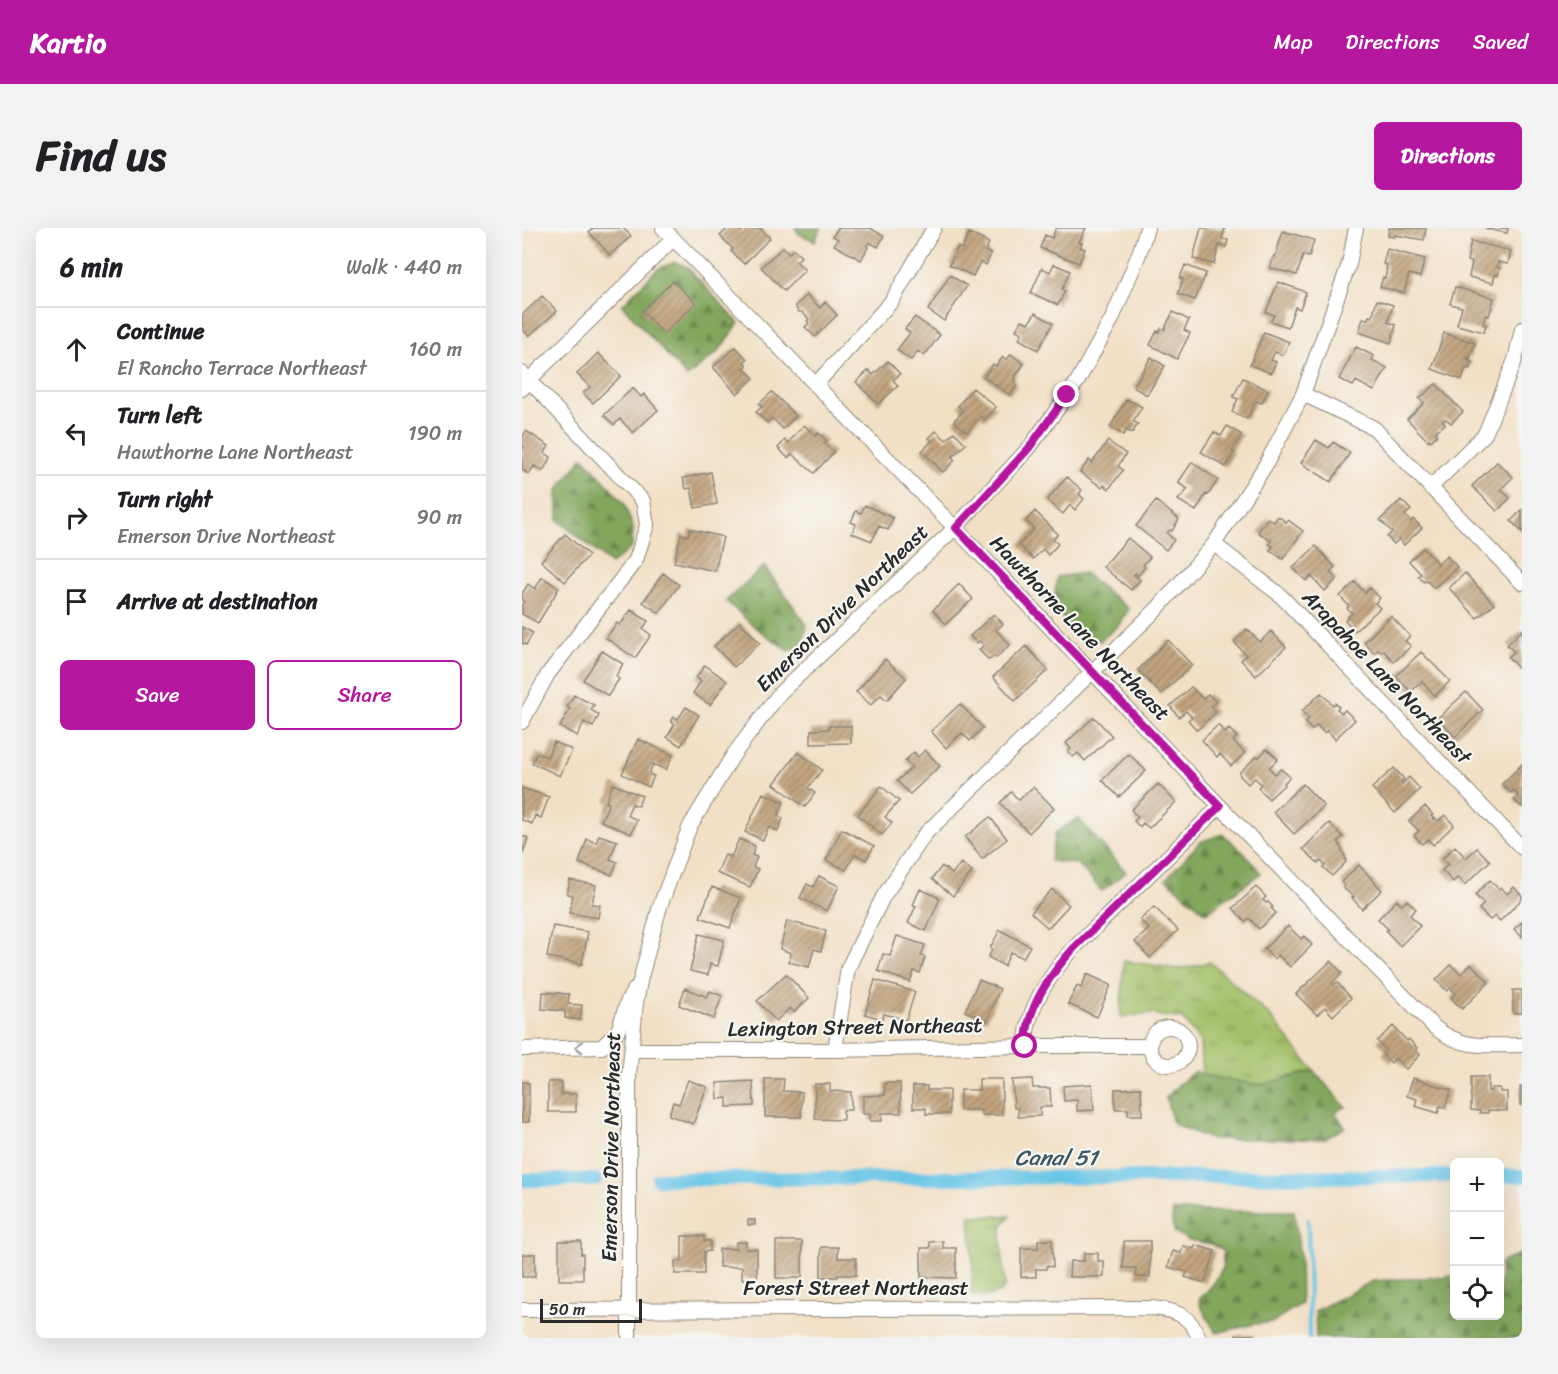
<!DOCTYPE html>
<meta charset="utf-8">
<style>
body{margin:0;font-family:Sriracha,sans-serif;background:#f2f2f2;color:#202124}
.controls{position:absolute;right:18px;bottom:18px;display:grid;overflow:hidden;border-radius:9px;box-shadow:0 6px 24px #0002}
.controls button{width:54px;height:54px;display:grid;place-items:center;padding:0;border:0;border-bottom:2px solid #e0e0e0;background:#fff;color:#202124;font:30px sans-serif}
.scale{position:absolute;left:18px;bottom:15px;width:102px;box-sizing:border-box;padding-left:6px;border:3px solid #2b2b2b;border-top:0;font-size:16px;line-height:21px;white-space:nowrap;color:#2b2b2b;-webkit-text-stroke:4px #f6f6f2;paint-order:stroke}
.stop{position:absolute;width:18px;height:18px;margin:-14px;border:4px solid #b5179e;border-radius:50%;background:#fff}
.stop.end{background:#b5179e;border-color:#fff;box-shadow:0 2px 6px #0008}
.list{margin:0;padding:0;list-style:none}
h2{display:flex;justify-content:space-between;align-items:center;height:78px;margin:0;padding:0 24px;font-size:26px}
h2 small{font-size:20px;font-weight:400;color:#757577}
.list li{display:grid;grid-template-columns:39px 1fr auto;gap:18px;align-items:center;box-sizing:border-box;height:84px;padding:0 24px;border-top:2px solid #e0e0e0}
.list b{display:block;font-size:22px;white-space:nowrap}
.list p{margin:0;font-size:20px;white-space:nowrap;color:#757577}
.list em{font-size:20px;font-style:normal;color:#757577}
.actions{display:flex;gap:12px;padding:18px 24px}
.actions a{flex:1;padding:14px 0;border:2px solid #b5179e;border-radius:9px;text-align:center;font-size:21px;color:#b5179e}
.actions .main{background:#b5179e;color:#fff}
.icon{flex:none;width:33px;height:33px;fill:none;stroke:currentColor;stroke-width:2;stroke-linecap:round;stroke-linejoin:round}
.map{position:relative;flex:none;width:1000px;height:1110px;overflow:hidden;border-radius:9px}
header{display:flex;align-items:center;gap:36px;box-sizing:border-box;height:84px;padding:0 30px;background:#b5179e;color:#fff}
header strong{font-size:28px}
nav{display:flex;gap:33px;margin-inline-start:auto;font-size:21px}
.intro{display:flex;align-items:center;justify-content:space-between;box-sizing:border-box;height:144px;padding:0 36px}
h1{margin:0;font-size:42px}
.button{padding:15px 27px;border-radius:9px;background:#b5179e;color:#fff;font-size:21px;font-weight:700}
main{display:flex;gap:36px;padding:0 36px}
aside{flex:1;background:#fff;border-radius:9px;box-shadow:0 6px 24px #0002}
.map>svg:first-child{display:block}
.grass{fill:url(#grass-tufts);stroke:#677649;stroke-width:1.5}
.forest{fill:url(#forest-firs);stroke:#566844;stroke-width:1.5}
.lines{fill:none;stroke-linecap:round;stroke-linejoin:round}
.stream{stroke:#69c5e7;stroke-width:4}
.canal{stroke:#69c5e7;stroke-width:14}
.building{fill:url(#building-hatch)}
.minor-casing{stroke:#8e8678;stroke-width:16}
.minor{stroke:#fff;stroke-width:14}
.oneway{stroke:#a0a0a0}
.route{stroke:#b5179e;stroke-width:8}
.labels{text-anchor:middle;stroke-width:4.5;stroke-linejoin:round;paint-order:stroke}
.street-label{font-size:21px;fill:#2b2b2b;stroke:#f6f6f2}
.water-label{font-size:22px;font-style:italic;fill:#3e5963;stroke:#f6f6f2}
</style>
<header>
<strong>Kartio</strong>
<nav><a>Map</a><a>Directions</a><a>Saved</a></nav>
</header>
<div class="intro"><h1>Find us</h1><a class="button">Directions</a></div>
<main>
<aside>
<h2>6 min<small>Walk · 440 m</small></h2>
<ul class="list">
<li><svg class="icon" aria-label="ahead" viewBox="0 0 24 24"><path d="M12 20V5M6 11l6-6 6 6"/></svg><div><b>Continue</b><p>El Rancho Terrace Northeast</p></div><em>160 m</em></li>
<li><svg class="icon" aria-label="left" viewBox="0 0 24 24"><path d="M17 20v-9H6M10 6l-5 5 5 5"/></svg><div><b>Turn left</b><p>Hawthorne Lane Northeast</p></div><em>190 m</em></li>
<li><svg class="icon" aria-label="right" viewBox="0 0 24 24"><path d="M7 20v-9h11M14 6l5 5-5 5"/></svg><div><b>Turn right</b><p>Emerson Drive Northeast</p></div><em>90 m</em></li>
<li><svg class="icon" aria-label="arrive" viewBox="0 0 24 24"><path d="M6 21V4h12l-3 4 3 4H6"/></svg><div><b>Arrive at destination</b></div></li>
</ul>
<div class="actions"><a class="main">Save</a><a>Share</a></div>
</aside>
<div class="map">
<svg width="1000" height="1110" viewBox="0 0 1000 1110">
<defs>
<pattern id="grass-tufts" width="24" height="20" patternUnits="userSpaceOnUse" patternTransform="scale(1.5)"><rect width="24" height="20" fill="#a3c067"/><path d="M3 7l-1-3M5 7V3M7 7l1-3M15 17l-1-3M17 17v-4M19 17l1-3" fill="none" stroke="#859c55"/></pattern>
<pattern id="forest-firs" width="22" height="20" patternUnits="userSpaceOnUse" patternTransform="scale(1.5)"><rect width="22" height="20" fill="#82a65c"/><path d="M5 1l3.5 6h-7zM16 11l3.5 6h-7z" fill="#6b874c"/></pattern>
<pattern id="building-hatch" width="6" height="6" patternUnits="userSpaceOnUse" patternTransform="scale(1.5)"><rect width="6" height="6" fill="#c2a480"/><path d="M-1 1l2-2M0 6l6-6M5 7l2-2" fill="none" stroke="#9e8669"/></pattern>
</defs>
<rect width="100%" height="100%" fill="#f6f6f2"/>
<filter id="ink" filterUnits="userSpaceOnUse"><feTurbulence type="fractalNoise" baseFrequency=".0167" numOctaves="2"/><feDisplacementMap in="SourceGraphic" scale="12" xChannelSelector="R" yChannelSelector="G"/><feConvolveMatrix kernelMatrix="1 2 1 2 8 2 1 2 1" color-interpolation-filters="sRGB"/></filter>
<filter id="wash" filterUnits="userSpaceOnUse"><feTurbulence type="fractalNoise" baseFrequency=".008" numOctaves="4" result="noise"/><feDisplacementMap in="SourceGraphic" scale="24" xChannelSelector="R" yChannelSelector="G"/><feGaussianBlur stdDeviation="1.35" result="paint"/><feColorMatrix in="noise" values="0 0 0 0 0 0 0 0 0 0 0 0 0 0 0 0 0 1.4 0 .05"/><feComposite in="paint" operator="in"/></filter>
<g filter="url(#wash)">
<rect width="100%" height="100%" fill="#f2e0c6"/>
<path class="grass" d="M602,733l56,8 30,-7 61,55 43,54 -54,14 -58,-10 -2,-33 -17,-23 -32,-5 -31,3z
M448,988h40l-7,9 -2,13 4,49c-8,10 -23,10 -34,7l2,-27z"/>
<path class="forest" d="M273,0h26l-6,13 -16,-7z
M153,34l11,4 53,57 -21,29 -31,25 -65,-72 35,-36z
M61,229l41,46 9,25 -1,19 -21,17 -53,-44v-30z
M242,338l43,59 -4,18 -14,8 -33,-23 -30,-27z
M562,345l45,36 -10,16 -19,16h-15c-23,-23 -35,-28 -28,-64z
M556,590l48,54 -24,19 -24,-27 -28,-3 5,-28z
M701,606l20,18 18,21 -55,40 -40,-34 34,-37z
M673,843l7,4 58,10 54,-14 32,36 -11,5 10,15 -20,12h-115l-37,-15 -7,-26 12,-13z
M651,983h121l6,45 1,48 -15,9 -11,9 -20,2 -39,9 -16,-28 -1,-5 15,-17 9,-16v-16l-12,-7 -22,-4 -14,-7 -3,-11z
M1000,1025v85h-206l-1,-27 58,-30 81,-5 1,40h45v-53z"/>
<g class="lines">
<path class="stream" d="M786,992l1,118"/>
<path class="canal" d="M978,948h22
M136,951l797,-3
M0,952h73"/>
</g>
<g id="blocks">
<path class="building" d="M71,0h30l8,8 -21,19 -21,-23z
M206,0h9l4,4 4,-4h15l10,10 -26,26 -13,-13 2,-2 -13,-13z
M316,0h32l14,8 -6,11 -9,-5 -2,4 1,1 -7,13 -27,-15 4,-6 -5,-3z
M534,0h30l-7,14 3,1 -2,4 5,2 -6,14 -39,-15 5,-13 7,3z
M679,0h24l-3,11 6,1 -2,7 -7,-2 -5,19 -21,-5z
M867,0h37l-2,12 -29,-5v2l-7,-1z
M964,0h22l-1,5 -21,-4z
M761,3l31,9 -5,17 -6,-2 -6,20 -27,-7 4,-12 1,1z
M447,5l20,10 -4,8 6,3 -5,11 -6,-3 -7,14 -24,-11 9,-18 4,2z
M949,13l40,10 -3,13 -10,-2 -1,5 3,1 -2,7 -3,-1 -2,9 -24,-6 3,-15 -5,-1z
M261,19l6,6 5,-4 7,8 -5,4 9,9 -21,21 -23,-24z
M865,21l38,10 -5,18 -11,-3 -5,19 -24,-6 3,-10 2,1 2,-9h-1l1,-4 -4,-1z
M532,36l16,7 -8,18 3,2 -7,14 -27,-12 11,-25 8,4z
M663,37l21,8 -11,27 -17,-6 5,-15 -3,-1z
M428,47l17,11 -23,35 -16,-11z
M151,53l23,22 -32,31 -22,-23z
M756,54l28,10 -6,17 -5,-2 -7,20 -17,-6 3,-6 -8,-3z
M933,59l39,11 -5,18 -3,-1 -3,9 3,1 -2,7 -27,-7 5,-18 -12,-3z
M285,67l13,13 5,-6 12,13 -22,22 -10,-10 4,-4 -2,-2 2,-2 -7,-7h-3l-3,-4v-3z
M20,68l15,15 -28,25 -7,-7v-14z
M855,72l16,5 -5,17 8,3 -5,18 -32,-11 4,-14 5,1 1,-3 3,1z
M651,84l16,8 -5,10 6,3 -13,26 -27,-14 7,-14 2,1 2,-4 3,2z
M513,85l18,10 -15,27 -19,-11 3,-6 -6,-3 6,-10 7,3z
M393,89l25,18 -16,21 -6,-5 -7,9 -14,-10 13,-17 -5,-4z
M742,104l25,10 -6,13 -8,-3 -4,8 5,2 -5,11 -21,-8z
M922,105l31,10 -5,15 -2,-1 -1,3 5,2 -3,7 -3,-1 -4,12 -30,-11z
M214,119l11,12 -3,3 3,4 -3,2 10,10 -17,16 -24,-27z
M834,119l18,9 -2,4 15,8 -13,23 -18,-10 -3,5 -14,-7z
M76,125l23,23 -28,27 -10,-10 7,-6 -13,-13z
M489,126l13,10 -10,14 2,2 -2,3 3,2 -7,10 -26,-18 9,-13 3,2 7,-9 4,3z
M629,129l14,9 -18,29 -14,-8z
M366,133l12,13 -7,6 5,6 -20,18 -22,-22 13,-12 4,5z
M721,150l25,12 -6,13 -6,-2 -9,18 -15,-7 6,-13 -5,-2z
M914,156l27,28 -12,11 -5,-4 -3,2 2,3 -6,5h-1l-2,2 1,1 -2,1 2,2 -6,6 -2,-2 -1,2 -21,-22 17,-16 -5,-4z
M111,160l8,9 3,-3 14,16 -25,23 -13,-14 -6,6 -10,-10z
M451,160l23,19 -11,13 -4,-4 -14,16 -13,-11 9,-10 -5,-5z
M250,164l24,24 -13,13 -11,-11 -5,5 -11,-11 6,-5 -3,-3z
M605,171l15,8 -9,14 5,3 -6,9 -6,-3 -3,5 -13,-8z
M282,197l12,11 2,-3 9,8 -3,3 10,8 -20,21 -22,-19 -4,4 -10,-10 7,-8 3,3z
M705,198l15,9 -10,16 2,1 -8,15 -25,-15 13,-20 7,4z
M4,203l23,15 -4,7 6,4 -8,14 -9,-5 -5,8 -7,-4v-19l2,-4 -2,-2v-7z
M414,203l10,9 8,-8 12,12 -14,13 3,3 -12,12 -21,-21 10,-10 -3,-3z
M794,212l13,8 4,-6 17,11 -19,29 -30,-19z
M586,213l18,13 -8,12 5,4 -14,19 -5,-4 -2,2 -22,-15 9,-12 3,3z
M670,234l26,18 -10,15 -2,-1 -10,17 -18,-11 10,-11 -10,-6z
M975,234l16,15 -12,12 9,9 -13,13 -25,-25z
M189,244l6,32 -22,4 -4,-20 -5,1 -3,-11z
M545,249l15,13 -3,4 5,5 -9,11 -5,-5 -7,9 -16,-14z
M879,272l10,10 -6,5 6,7 2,-3 9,9 -18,17 -5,-6 -5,5 -7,-7 5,-5 -12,-12z
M634,273l23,18 -7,12 -2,-1 -3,3 7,7 -8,10 -30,-24z
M343,277l28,13 -5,12 -9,-4 -7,15 -20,-8 4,-9 -5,-2 5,-11 5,2z
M1000,282v22l-11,-11z
M513,283l23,23 -5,5 5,5 -10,11 -5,-6 -10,10 -14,-14 15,-16 -8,-8z
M756,288l8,6 2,-2 15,11 -20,28 -13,-9 3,-4 -4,-2 2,-3 -13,-9 10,-14 6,4z
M168,301l33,8 -8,34 -41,-9 7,-28 7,2z
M43,306l24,21 -24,27 -24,-21z
M606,310l22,19 -7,8 2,2 -7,9 -2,-3 -2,2 6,5 -9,10 -28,-23z
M794,318l19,21 -5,5 7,7 -12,12 -14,-15 -5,5 -13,-13z
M901,320l15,16 9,-8 10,11 -23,21 -8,-8 -2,2 -6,-6 3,-2 -12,-13z
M141,345l16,12 -20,28 -16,-11z
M943,345l29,31 -17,14 -28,-30z
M20,349l17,11 -21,35 -16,-9v-9l2,-4 -2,-1v-6l6,-10 7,5z
M833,354l10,11 5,-5 10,10 -5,5 5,5 -25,23 -10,-11 7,-7 -5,-5 2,-2 -9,-10z
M437,356l14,15 -27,25 -13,-14z
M109,382l17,11 -5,8 8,6 -16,23 -29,-20 11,-15 3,2z
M472,386l9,10 -7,6 14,15 -14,13 -2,-2 -5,4 -10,-10 5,-5 -5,-4 -2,2 -7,-7z
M869,388l19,20 -5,5 6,5 -17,16 -11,-12 -2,2 -3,-2 -4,3 -10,-11z
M218,394l20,21 -26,24 -20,-21z
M0,399l11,6 -7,12 -4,-2z
M725,401l13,13 11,-11 15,16 -30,29 -15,-16 5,-5 -12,-13z
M1000,402v38l-2,2 -12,-13 6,-5 -7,-7z
M646,412l24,25 -31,29 -23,-24z
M504,418l22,24 -33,31 -22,-24z
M80,423l21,13 -7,12 3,3 -11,17 -25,-16z
M899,424l29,29 -15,15 -13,-15 -11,11 -15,-16z
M363,431l21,19 -19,22 -6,-5 -10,10 -15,-13z
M183,437l22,16 -17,24 -17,-12 8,-12 -5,-3z
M669,459l12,12 5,-5 8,8 -5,5 5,5 -19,18 -9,-10 4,-3 -6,-6 -7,6 -9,-11z
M944,464l17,18 -28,27 -17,-19z
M799,465l12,12 2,-2 4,4 -2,2 5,4 3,-3 10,10 -20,19 -8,-9 -3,3 -7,-8 -5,5 -7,-7 4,-5 -7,-7z
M52,467l20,10 -3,5 8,5 -6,12 -9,-5 -7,14 -17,-9 10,-18 -3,-2z
M438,476l23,24 -13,13 -8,-8 -16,15 -15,-17z
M164,479l13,8 -18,31 -14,-9 8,-13 -4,-2 3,-5 4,2z
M572,489l18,19 -27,25 -7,-8 -5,4 -5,-5 3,-3 -5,-6z
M696,497l7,8 4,-4 8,8 -4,4 12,12 -14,13 -11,-12 -3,3 -15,-17z
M307,498h22v17l-40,1v-14l18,-1z
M116,511l35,16 -7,15 -13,-6 -4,10 5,2 -5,11 -27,-13z
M32,514l18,8 -12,26 -28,-13 5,-10 10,4z
M745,521l11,10 -9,9 6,6 6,-5 9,8 -6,6 1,1 -16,15 -11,-11 3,-4 -6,-6 -7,6 -8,-8v-4l17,-16 2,1z
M403,522l15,16 -30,28 -13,-13 15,-14 -7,-6 9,-9 4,5z
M276,524l24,18 -14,18 7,5 -10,14 -31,-23z
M607,526l17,17 -27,26 -17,-17z
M1000,536v43l-8,-7 4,-4 -5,-6 -2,3 -9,-9z
M872,540l10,11 -3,3 1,2 7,-7 11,12 -25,24 -23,-25z
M91,556l29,12 -4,10 -6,-2 -5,11 10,5 -6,14 -30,-13 8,-18 -3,-1z
M636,556l18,18 -27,26 -6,-5 -3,4 -6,-6 4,-4 -7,-7z
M781,556l21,22 -30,28 -21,-22z
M359,558l18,15 -14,16 7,6 -10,12 -24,-20z
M511,559l21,21 -25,25 -29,-30 11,-11 8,8z
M0,560l27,9 -8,21 -6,-3 -3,9 -10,-4z
M241,565l21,9 -6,14 5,2 -5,13 -9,-4 -6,13 -18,-8z
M903,578l8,9 -2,1 3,4 1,-2 3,3 7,-6 9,10 -21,20 -5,-6 -6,5 -8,-9 5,-4 -10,-10z
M468,589l17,22 -25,20 -17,-22z
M807,595l14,14 -5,4 8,18 -1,1 1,2 -14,14 -9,-9 2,-2 -4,-4 -3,2 -15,-14z
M320,601l32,17 -8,14 -11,-6 -9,16 -20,-10z
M77,607l18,6 -7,18 7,3 -5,13 -33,-12 8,-24 9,4z
M0,608l6,2 -6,17z
M217,611l16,7 -3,9 5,2 -4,10 5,2 -8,18 -33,-14 8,-18 6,2z
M933,618l11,12 11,-10 13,13 -25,24 -7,-8 -5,5 -11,-12 6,-5 -6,-6z
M439,635l11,9 -19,24 -21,-17 10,-13 10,8z
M837,637l23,25 -20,19 -10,-11 2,-1 -11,-9 2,-2 -4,-4z
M297,648l20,10 -12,25 -27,-13 7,-14 6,3z
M48,652l26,5 -4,19 8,1 -2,13 -29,-5 4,-18 -6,-1z
M968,652l9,9 2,-2 6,7 7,-7 8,9v3l-22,22 -5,-5 -5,4 -11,-11 5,-5 -9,-9z
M190,659l29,11 -11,30 -30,-11z
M734,659l10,10 -3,3 3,3 2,-1 5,5 -2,1 5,5 -17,16 -10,-11 -4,4 -12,-14z
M398,661l20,9 -14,33 -18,-8 8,-17 -3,-1z
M530,661l17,16 -21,23 -17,-15z
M875,672l5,5 5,-5 9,9 -6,6 10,11 -20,20 -14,-15 2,-2 -10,-10z
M632,679l24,23 -28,28 -15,-16 14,-13 -9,-9z
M265,693l39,10 -5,20 -7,-2 -5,18 -20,-5 2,-9 -11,-4z
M1000,694v15l-8,-8z
M31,698l35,6 -6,32 -35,-7z
M766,698l13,13 3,-3 8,9 -22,22 -12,-12 -4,4 -10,-10z
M478,702l30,16 -7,12 -12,-6 -7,14 -16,-9 4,-7 -2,-2z
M177,706l25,6 -6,26 -8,-2 -2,11 -18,-4z
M375,708l28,9 -4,11 4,1 -5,16 -6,-2 -4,11 -32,-11 5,-17 7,2z
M809,733l11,12 -10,10 2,2 3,-3 14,16 -18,18 -8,-9 -8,8 -21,-21z
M949,736l18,18 -27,27 -11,-11 5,-4 -6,-6 -3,3 -11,-11 15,-15 10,9z
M264,746l23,24 -15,14 -4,-4 -14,13 -19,-20z
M565,746l24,11 -14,32 -29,-13 9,-18 4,2z
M353,752l40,12 -9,28 -22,-6 -2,5 -17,-5z
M457,752l21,9 -13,31 -22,-9z
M163,760l22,9 3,-6 12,5 -8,23 -35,-14z
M991,762h9v23h-9z
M21,764l26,2 -1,10 14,1 -2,15 -15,-2v-7l-23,-2z
M871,798l14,15 2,-2 8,9 -2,2 5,5 -14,14 -11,-11 -4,5 -9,-9 4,-4 -9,-9z
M949,849h17v14h3v-3h9v4h7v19l-19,-1v3h-8v-2l-9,-1z
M891,850l38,12 -6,18 -5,-2 -2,7 -23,-7 2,-7 -10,-3z
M243,851h19l-1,12 19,1 -1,25h-36z
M457,851h23v36h-21v-5h-21v-20h19z
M510,851l1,9h17l1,19h-11v9l-22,1v-9h-4l-2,-28z
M166,852l19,7 -14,37 -24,-9 4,-13 6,2z
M231,853l1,25 -27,1v-9l-9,1 -1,-16z
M0,854l7,1v39h-7z
M26,854h13v12h15v18h-28z
M363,855h15l1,30h-19v8h-12v-7h-7v-18l22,-1z
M293,856h15v7l21,1v18h-8v10l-28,-1z
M570,856l2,26 -17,1v-11l-13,1 -1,-15z
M391,858h14v4h22v24h-23v-6h-13z
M998,859h2v18h-2z
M619,860l1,27h-14v-6h-13v-20z
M226,992h7v5h-7z
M160,1008h22v5h6v10l-6,1v22h-29v-13h7z
M516,1012h14l1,27 -7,-1v3h-10v8h-15v-29h17z
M37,1013h22v13h2v26h-24z
M254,1013h26v37h-26z
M421,1013v7h13v30l-35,-1v-29h9v-6z
M602,1013h26v36h-14v-9h-13z
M214,1014h10v7h11v30h-15v-12h-23v-18h17z
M673,1017l20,6 -10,32 -20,-6 2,-5 -19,-5 5,-16 8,2 2,-7 11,3z
M299,1019h17v11h18v17h-18v2h-17z
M562,1025h14v8h6v16h-35l1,-16h14z
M0,1026h13v23h-13z
M714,1107h18v3h-18z"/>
</g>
</g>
<g filter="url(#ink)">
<use href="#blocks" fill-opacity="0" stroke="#8e8678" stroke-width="1.5"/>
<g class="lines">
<g class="minor-casing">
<path id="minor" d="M141,0l301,309 253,266 217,224c29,23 52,18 88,18
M0,145l121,128 4,24 -11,35 -88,114 -26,48
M294,156l76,-83 42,-73
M0,161l7,-9 144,-141
M781,166l71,34 148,155
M908,260l55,-54 30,-74 7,-31
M692,316l66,51 242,253
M628 818a19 19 0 1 1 38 0a19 19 0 1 1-38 0Z
M503,818c1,-8 2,-16 4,-24 7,-28 26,-53 45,-74l146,-142
M0,821l80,-2 16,-16 10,-31 6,-10
M110,822h203l190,-4h125
M313,822l13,-82 35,-71 42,-63 232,-225 57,-65 51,-78 38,-72 46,-130 7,-36
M0,1082l630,-2c24,2 38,7 47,30
M107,1110v-262l7,-73 4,-22 20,-75 30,-80 44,-72 46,-61 175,-165 74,-80 48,-66 35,-63 27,-65 8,-26"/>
</g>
<use href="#minor" class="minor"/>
</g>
<defs><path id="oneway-chevron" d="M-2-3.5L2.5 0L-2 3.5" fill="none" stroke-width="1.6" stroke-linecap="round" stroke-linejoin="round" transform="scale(1.5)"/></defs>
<use class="oneway" href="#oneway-chevron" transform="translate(57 819) rotate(179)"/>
</g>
<g class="lines" filter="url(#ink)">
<path class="route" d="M503,818c1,-8 2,-16 4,-24 7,-28 26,-53 45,-74l146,-142 -264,-278 73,-80 38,-53"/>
</g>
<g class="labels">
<g class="street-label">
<text transform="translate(320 380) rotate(-44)" y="7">Emerson Drive Northeast</text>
<text transform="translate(558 400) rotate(46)" y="7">Hawthorne Lane Northeast</text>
<text transform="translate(865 449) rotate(46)" y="7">Arapahoe Lane Northeast</text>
<text transform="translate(333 799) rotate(-1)" y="7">Lexington Street Northeast</text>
<text transform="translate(89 919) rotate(-89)" y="7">Emerson Drive Northeast</text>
<text x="334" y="1067">Forest Street Northeast</text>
</g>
<g class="water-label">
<text x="534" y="937">Canal 51</text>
</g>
</g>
</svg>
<div class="controls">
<button>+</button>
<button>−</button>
<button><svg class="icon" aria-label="locate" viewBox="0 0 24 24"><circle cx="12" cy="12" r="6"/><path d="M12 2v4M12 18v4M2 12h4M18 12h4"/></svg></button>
</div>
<div class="scale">50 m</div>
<div class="stop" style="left:503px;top:818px"></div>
<div class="stop end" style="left:545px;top:167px"></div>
</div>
</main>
